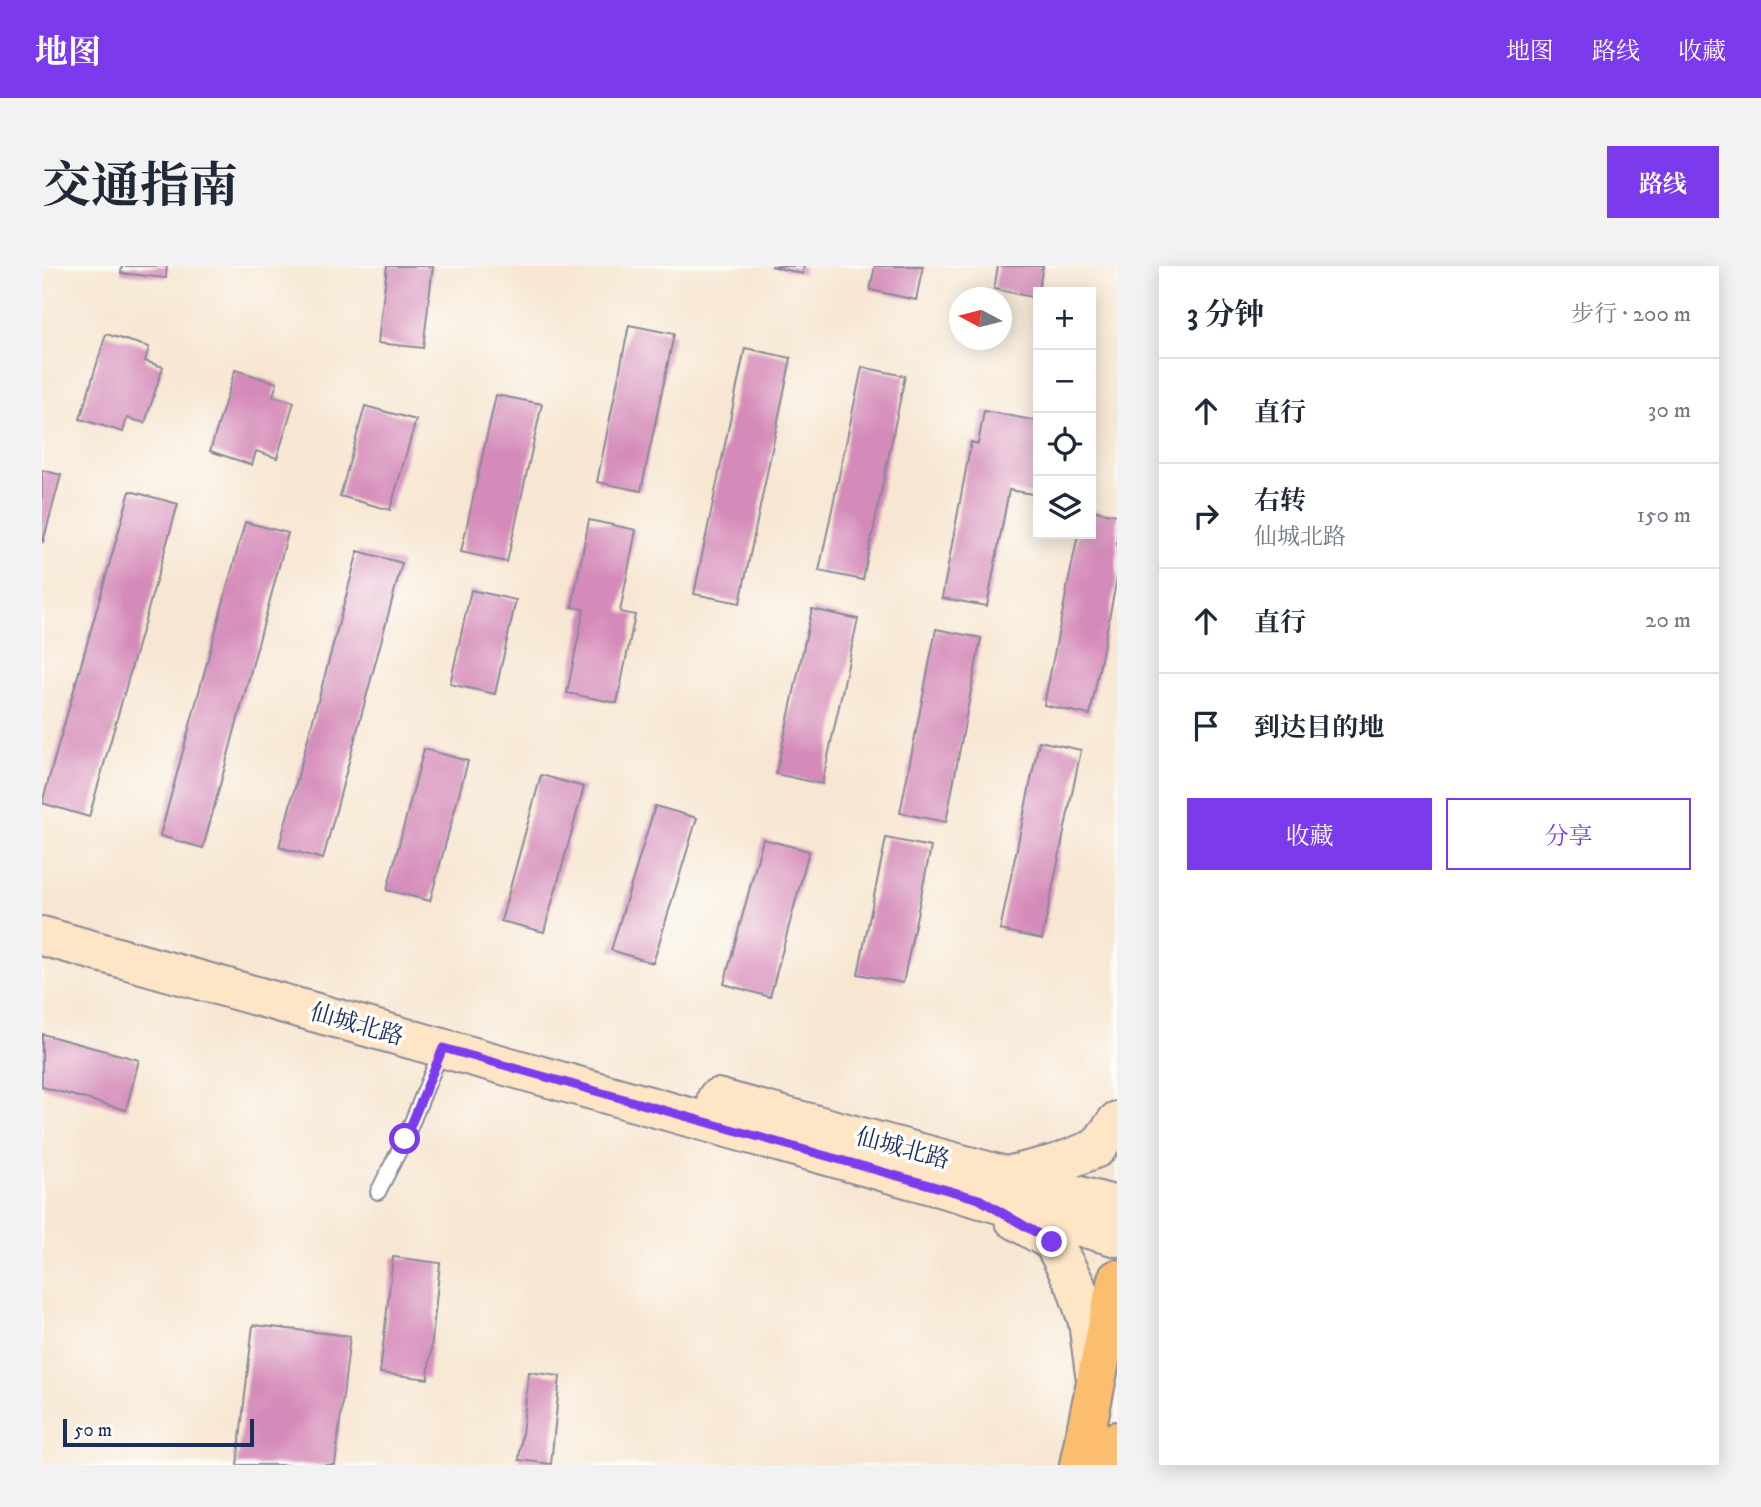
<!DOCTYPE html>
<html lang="zh">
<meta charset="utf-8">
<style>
body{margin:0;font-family:"IM FELL DW Pica","Noto Serif SC",serif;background:#f2f2f3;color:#1f2937}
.controls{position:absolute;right:21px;top:21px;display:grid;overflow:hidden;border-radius:0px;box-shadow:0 4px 18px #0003}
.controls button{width:63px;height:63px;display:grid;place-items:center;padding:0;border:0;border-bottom:2px solid #e0e1e3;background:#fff;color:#1f2937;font:35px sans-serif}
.compass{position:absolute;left:907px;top:21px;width:63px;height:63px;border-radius:50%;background:#fff;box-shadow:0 4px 18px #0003;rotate:277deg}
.scale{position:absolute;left:21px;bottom:18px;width:191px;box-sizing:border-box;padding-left:7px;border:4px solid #1b2f5e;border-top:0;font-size:19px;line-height:24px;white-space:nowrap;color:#1b2f5e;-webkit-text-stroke:5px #fdfcf7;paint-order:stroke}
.stop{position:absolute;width:21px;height:21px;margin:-16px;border:5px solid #7c3aed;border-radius:50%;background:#fff}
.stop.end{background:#7c3aed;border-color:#fff;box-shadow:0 2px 7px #0008}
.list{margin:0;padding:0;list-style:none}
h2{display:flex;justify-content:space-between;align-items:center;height:91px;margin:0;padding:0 28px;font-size:30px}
h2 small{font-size:23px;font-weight:400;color:#747a83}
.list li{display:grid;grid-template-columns:46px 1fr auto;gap:21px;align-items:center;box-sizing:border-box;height:105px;padding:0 28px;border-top:2px solid #e0e1e3}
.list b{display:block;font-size:26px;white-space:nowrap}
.list p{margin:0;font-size:23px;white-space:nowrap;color:#747a83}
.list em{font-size:23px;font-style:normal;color:#747a83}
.actions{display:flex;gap:14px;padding:21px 28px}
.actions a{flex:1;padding:16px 0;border:2px solid #7c3aed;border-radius:0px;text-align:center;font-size:24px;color:#7c3aed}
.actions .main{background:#7c3aed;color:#fff}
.icon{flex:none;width:38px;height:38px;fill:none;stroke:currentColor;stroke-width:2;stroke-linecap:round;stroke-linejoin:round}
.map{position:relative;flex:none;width:1075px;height:1199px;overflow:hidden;border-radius:0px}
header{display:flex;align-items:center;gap:42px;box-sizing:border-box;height:98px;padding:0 35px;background:#7c3aed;color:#fff}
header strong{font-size:33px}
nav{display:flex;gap:38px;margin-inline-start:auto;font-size:24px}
.intro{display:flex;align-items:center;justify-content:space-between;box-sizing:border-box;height:168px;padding:0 42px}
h1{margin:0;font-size:49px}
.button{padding:18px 32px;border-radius:0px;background:#7c3aed;color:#fff;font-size:24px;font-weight:700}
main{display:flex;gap:42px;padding:0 42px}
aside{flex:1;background:#fff;border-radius:0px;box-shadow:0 4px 18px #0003}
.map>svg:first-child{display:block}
.building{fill:#d58bb9}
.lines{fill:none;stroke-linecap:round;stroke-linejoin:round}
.lane-casing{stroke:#898a98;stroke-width:18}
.secondary-casing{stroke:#898a98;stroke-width:42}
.primary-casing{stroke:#898a98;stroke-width:42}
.lane{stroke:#fff;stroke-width:14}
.secondary{stroke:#fde5c5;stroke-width:38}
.primary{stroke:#fbbd6e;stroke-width:38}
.route{stroke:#7c3aed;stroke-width:9}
.labels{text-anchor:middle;stroke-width:7;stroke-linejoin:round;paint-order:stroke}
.street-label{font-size:24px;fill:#1b2f5e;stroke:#fdfcf7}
</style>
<header>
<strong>地图</strong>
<nav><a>地图</a><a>路线</a><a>收藏</a></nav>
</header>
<div class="intro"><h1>交通指南</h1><a class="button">路线</a></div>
<main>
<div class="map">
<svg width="1075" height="1199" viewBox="0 0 1075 1199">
<rect width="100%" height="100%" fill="#fdfcf7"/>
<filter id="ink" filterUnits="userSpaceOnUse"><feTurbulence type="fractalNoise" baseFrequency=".0143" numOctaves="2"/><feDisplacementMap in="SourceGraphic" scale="14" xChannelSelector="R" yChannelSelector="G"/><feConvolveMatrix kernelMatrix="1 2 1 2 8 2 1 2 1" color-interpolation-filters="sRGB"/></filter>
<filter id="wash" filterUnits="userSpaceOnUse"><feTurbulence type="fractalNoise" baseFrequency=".00686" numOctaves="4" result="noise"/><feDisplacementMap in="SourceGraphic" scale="28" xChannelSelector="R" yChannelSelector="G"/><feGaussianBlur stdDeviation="1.57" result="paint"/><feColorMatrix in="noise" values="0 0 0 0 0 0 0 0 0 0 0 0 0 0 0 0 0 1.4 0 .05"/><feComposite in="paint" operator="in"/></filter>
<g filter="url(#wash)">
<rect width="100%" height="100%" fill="#f7e6d1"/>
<g id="blocks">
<path class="building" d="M80,0h45l-1,12 -45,-5z
M345,0h46l-10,82 -45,-5z
M729,0h33l-1,8z
M833,0h48l-7,34 -46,-10z
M956,0h45l-6,32 -43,-9z
M587,59l45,9 -33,157 -44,-9z
M64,68l43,13 -4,14 18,6 -18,56 -18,-5 -4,14 -43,-13z
M703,82l46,10 -51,245 -46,-9z
M820,101l43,9 -42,204 -44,-9z
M193,104l42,13 -4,13 21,6 -17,56 -21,-7 -4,14 -42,-14z
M454,129l46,9 -35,158 -46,-10z
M323,140l51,14 -26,90 -50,-14z
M942,145l54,10v74l-29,-5 -22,116 -45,-8 29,-156 7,2z
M0,204l19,5 -18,67h-1z
M88,225l48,13 -89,313 -47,-14z
M1049,244l26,5v63l-27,137 -46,-10 34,-171h13z
M547,254l47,10 -16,82 15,3 -18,88 -50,-10 17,-84 -12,-2z
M203,256l43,11 -85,315 -43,-12z
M316,285l44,12 -79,296 -44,-12z
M429,324l45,10 -21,94 -45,-10z
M770,343l46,10 -36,165 -46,-10z
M894,363l45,9 -35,184 -46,-9z
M997,475l42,9 -39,189 -42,-9z
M382,483l44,12 -38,140 -43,-11z
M499,509l43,12 -40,145 -43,-11z
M613,540l42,12 -44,145 -42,-13z
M844,572l45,9 -28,136 -45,-9z
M721,573l46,12 -39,146 -46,-13z
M0,768l97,26 -13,50 -84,-23z
M351,991l47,6 -12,116 -48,-6z
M211,1059l97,11 -15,129h-98z
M487,1106l31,4 -9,88 -32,-4z"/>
</g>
</g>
<g filter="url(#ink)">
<use href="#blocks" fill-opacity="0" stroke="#898a98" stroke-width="2"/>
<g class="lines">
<g class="lane-casing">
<path id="lane" d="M336,926l27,-53 37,-90"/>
</g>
<g class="secondary-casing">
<path id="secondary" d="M0,670l1075,301
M675,832l400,108
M969,909l45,-11 41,-16 20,-27
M972,953l39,23 23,44 12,36 7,52"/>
</g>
<g class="primary-casing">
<path id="primary" d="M1037,1199l38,-186
M1070,1199l5,-24"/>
</g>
<use href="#lane" class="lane"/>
<use href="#secondary" class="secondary"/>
<use href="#primary" class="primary"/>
</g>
</g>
<g class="lines" filter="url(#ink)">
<path class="route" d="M363,873l38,-91 536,151 73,43"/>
</g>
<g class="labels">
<g class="street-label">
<text transform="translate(315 758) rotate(16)" y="8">仙城北路</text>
<text transform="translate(861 882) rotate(15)" y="8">仙城北路</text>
</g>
</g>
</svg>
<div class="controls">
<button>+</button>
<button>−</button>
<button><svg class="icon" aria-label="locate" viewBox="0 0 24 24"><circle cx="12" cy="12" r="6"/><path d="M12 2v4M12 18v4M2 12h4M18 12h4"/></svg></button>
<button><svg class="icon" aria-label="layers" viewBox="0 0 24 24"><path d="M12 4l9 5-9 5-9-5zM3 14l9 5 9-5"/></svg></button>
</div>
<svg class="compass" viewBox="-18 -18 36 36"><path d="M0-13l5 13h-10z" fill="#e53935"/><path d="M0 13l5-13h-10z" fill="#747a83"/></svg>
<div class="scale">50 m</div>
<div class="stop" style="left:363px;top:873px"></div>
<div class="stop end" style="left:1010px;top:976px"></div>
</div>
<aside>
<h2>3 分钟<small>步行 · 200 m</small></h2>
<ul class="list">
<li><svg class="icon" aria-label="ahead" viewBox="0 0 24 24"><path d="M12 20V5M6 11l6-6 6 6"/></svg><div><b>直行</b></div><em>30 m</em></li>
<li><svg class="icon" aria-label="right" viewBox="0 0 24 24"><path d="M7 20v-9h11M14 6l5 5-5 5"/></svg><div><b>右转</b><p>仙城北路</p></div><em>150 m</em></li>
<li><svg class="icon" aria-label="ahead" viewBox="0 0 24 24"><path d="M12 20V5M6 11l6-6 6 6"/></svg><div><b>直行</b></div><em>20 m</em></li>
<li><svg class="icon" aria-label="arrive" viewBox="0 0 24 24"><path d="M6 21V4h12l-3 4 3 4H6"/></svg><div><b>到达目的地</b></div></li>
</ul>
<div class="actions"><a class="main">收藏</a><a>分享</a></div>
</aside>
</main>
